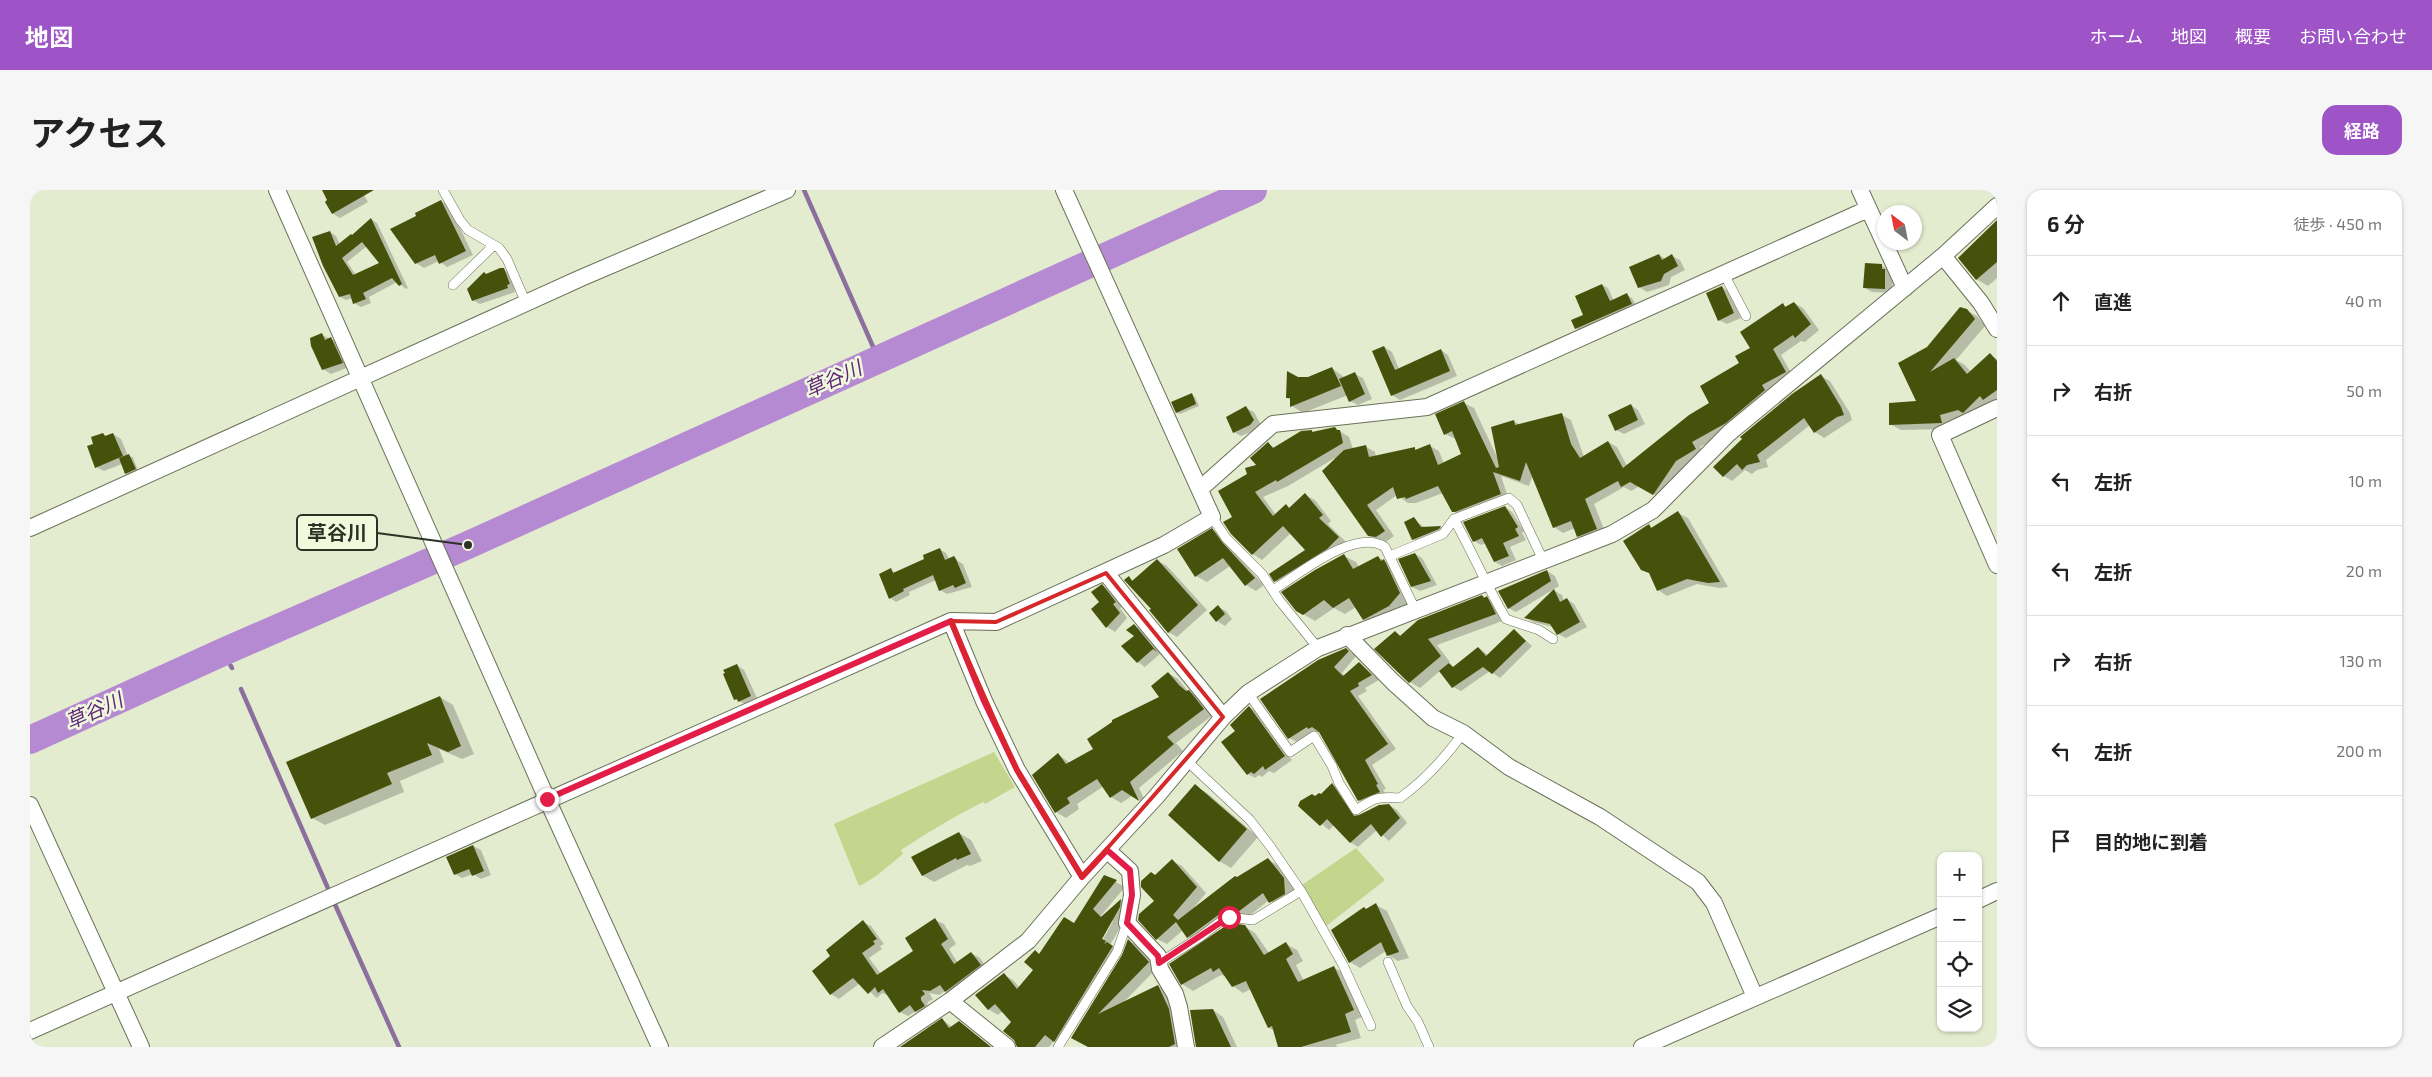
<!DOCTYPE html>
<html lang="ja">
<meta charset="utf-8">
<style>
body{margin:0;font-family:"Exo 2","Noto Sans JP",sans-serif;background:#f6f6f6;color:#222}
.controls{position:absolute;right:15px;bottom:15px;display:grid;overflow:hidden;border-radius:10px;box-shadow:0 1px 4px #0004}
.controls button{width:45px;height:45px;display:grid;place-items:center;padding:0;border:0;border-bottom:1px solid #e0e0e0;background:#fff;color:#222;font:25px sans-serif}
.compass{position:absolute;left:1847px;top:15px;width:45px;height:45px;border-radius:50%;background:#fff;box-shadow:0 1px 4px #0004;rotate:328deg}
.stop{position:absolute;width:15px;height:15px;margin:-11px;border:4px solid #e11d48;border-radius:50%;background:#fff}
.stop.end{background:#e11d48;border-color:#fff;box-shadow:0 1px 5px #0008}
.list{margin:0;padding:0;list-style:none}
h2{display:flex;justify-content:space-between;align-items:center;height:65px;margin:0;padding:0 20px;font-size:21px}
h2 small{font-size:16px;font-weight:400;color:#767676}
.list li{display:grid;grid-template-columns:32px 1fr auto;gap:15px;align-items:center;box-sizing:border-box;height:90px;padding:0 20px;border-top:1px solid #e0e0e0}
.list b{display:block;font-size:19px;white-space:nowrap}
.list em{font-size:16px;font-style:normal;color:#767676}
.icon{flex:none;width:28px;height:28px;fill:none;stroke:currentColor;stroke-width:2;stroke-linecap:round;stroke-linejoin:round}
.map{position:relative;flex:none;width:1967px;height:857px;overflow:hidden;border-radius:15px}
header{display:flex;align-items:center;gap:30px;box-sizing:border-box;height:70px;padding:0 25px;background:#9e54c7;color:#fff}
header strong{font-size:24px}
nav{display:flex;gap:28px;margin-inline-start:auto;font-size:18px}
.intro{display:flex;align-items:center;justify-content:space-between;box-sizing:border-box;height:120px;padding:0 30px}
h1{margin:0;font-size:35px}
.button{padding:12px 22px;border-radius:15px;background:#9e54c7;color:#fff;font-size:18px;font-weight:700}
main{display:flex;gap:30px;padding:0 30px}
aside{flex:1;background:#fff;border-radius:15px;box-shadow:0 1px 4px #0004}
.map>svg:first-child{display:block}
.green{fill:#c4d58d}
.shadow{fill:#0003;fill-rule:evenodd}
.lines{fill:none;stroke-linecap:round;stroke-linejoin:round}
.stream{stroke:#8d6f9e;stroke-width:4.5}
.river{stroke:#b68ad2;stroke-width:28}
.building{fill:#46520c;fill-rule:evenodd}
.service-casing{stroke:#6a7158;stroke-width:10}
.minor-casing{stroke:#6a7158;stroke-width:18}
.service{stroke:#fff;stroke-width:9}
.minor{stroke:#fff;stroke-width:16}
.route{stroke:#e11d48;stroke-width:6}
.marked{fill:none;stroke:#d62828;stroke-width:4;stroke-linejoin:round}
.labels{text-anchor:middle;stroke-width:5;stroke-linejoin:round;paint-order:stroke}
.water-label{font-size:20px;font-style:italic;fill:#5f277c;stroke:#f1f9dd}
.leader{fill:none;stroke:#2e3126;stroke-width:2}
.callout-dot{fill:#2e3126;stroke:#f1f9dd;stroke-width:2}
.callout{fill:#f1f9dd;stroke:#2e3126;stroke-width:2}
.callout-label{font-size:20px;text-anchor:middle;font-weight:bold;fill:#2e3126}
</style>
<header>
<strong>地図</strong>
<nav><a>ホーム</a><a>地図</a><a>概要</a><a>お問い合わせ</a></nav>
</header>
<div class="intro"><h1>アクセス</h1><a class="button">経路</a></div>
<main>
<div class="map">
<svg width="1967" height="857" viewBox="0 0 1967 857">
<rect width="100%" height="100%" fill="#e4ecd0"/>
<path class="green" d="M964,562l21,35 -30,17 -2,-2c-28,14 -56,31 -82,48l2,4c-14,11 -28,25 -44,32l-25,-62z
M1326,658l29,32 -60,47 -23,-42z"/>
<path class="shadow" d="M299,0h32l7,12 -28,16 -8,-5 -3,-13z
M411,11l8,4 24,50 -26,12 -8,-6 -15,7 -8,-5 2,-46z
M341,29l6,4 31,65 -2,1 -9,-7 -28,15 2,6 -10,4 -7,-4 -1,-5 -7,2 -6,-3 -10,-65 6,4 4,9 13,-9zM337,56l14,18 -25,11 -9,-13z
M1967,35v53l-9,8 -12,-7z
M1629,65l7,4 6,-3 8,4 5,10 -14,7 -2,8 -22,7 -8,-5z
M1852,76l8,4 3,5 -1,18 -20,-1 -7,-4z
M473,79l8,5 6,14 -3,1 1,3 -35,12 -8,-4 14,-25z
M1572,95l6,3 6,13 13,-6 5,3 5,9 -55,25 -6,-4 -3,-7 12,-5z
M1692,97l7,5 12,26 -14,6 -8,-4z
M1764,113l9,5 16,22 -14,12 -4,-1 -20,14 13,23 -59,49 -35,20 4,7 -42,45 -22,-13 -9,5 -7,-4 -30,17 12,30 -19,7 -9,-5 -3,-8 -12,5 -9,-6 -21,-52 -4,11 -28,-10 8,24 -47,16 -9,-5 -10,-18 -27,10h-8l-11,-8 -21,15 18,26 -8,6 -7,-1 -10,-6 -34,-77 -47,28 -25,11 13,18 10,-9 5,3 14,-14 10,5 16,21 -3,3 19,19 -62,43 -10,-5 32,-31 -16,-17 -29,27 -9,-6 -21,-21 2,-16 14,-42 11,-10 9,-21 7,4 37,-17 3,2 20,-5 14,9 4,12 12,-3 10,6 1,5 39,-8 3,1 12,-4 9,5 5,13 19,-9 -7,-16 -11,-5 19,-31 10,5 24,51 16,-38 6,4 42,-10 9,5 13,37 24,-15 9,5 10,19 84,-62 72,-99 4,2z
M1936,120l11,6 8,10 -29,34 9,5 6,7 19,-17 7,4v44l-2,2 -5,-3 -12,15 -10,-2 -18,6 2,8 -51,1 -11,-6 28,-22 9,-54z
M292,145l17,8 10,24 -18,7 -8,-5z
M1354,157l8,5 7,17 42,-19 7,5 9,21 -57,24 -8,-5z
M1302,178l13,10 10,-4 8,4 9,21 -14,6 -8,-4 -2,-6 -45,18 -11,-7v-6l-5,-2 11,-20h11z
M1791,186l9,5 20,32 2,7 -28,18 -9,-6 -5,-7 -44,35 2,7 -11,3 -5,4 -7,-4 -13,11 -8,-5z
M1162,205l3,2 4,9 -19,8 -3,-2z
M1601,215l7,5 7,14 -21,10 -8,-4z
M1216,218l8,4 7,13 -3,4 -17,7 -7,-4z
M73,244l3,2 7,-2 8,5 7,17 5,1 5,14 -9,4 -3,-2 -4,-9 -18,7 -8,-4 -1,-23z
M1475,317l7,5 12,19 -2,2 4,7 -16,7 6,13 -14,6 -7,-4 -9,-19 -5,2 -7,-4z
M1648,323l10,5 40,69 -9,1 -22,-4 -30,12 -9,-6 -6,-15 -10,-6 7,-43 4,2z
M1384,329l11,9 16,-1 7,4 -27,13 -8,-5z
M1182,340l11,6 9,14 32,35 -8,6 -10,-6 -16,-19 -23,16 -11,-6z
M909,359l7,4 3,6 4,-1 10,6 9,23 -25,7 -7,-4 -4,-10 -27,12 1,3 -14,7 -6,-4 1,-28 5,3 30,-13z
M1385,364l7,4 15,27 -17,6 -8,-4z
M1314,366l12,6 3,5 19,-10 18,11 15,32 -11,12 -24,14 -12,-7 -8,-12 -11,7 -11,-6 -19,13 -12,-7z
M1128,371l9,5 40,44 -30,27 -9,-5 -39,-54 5,3z
M1517,381l8,5 4,10 -43,26 -8,-4z
M1072,396l8,4 13,16 -3,2 7,10 -12,14 -8,-5 -14,-18 8,-7z
M1525,401l7,4 2,6 3,-2 7,5 13,23 -21,11 -8,-4 -5,-7 -20,-5 -7,-4z
M1452,406l15,8 8,16 -68,25 13,17 -2,2 6,3 25,-19 9,7 26,-25 18,16 -32,32 -10,-7 -29,20 -8,-4 -13,-16 -20,17 -10,-6 -15,-50 6,4z
M1188,417l8,4 6,8 -7,7 -8,-5z
M1104,435l8,5 19,23 -16,14 -7,-5z
M1316,459l10,7 -14,17 3,3 15,-13 19,17 -14,8 2,3 -9,5 38,53 -24,16 14,24 -3,1 5,6 -21,9 -8,-5 -39,-68h-5l-18,10 -8,-4 -27,-39z
M707,475l7,5 14,30 -11,5 -12,-6z
M1138,483l10,6 10,12 11,6 14,18 -37,28 7,8 -44,37 8,17 -15,-9 -11,7 -10,-6 -7,-11 -27,18 2,5 -13,9 -10,-6 3,-57 11,8 24,-14 67,-51z
M410,507l13,8 21,49 -12,5 -23,-10 5,13 -44,19 4,11 -79,33 -13,-7z
M1219,517l8,4 35,49 -18,13 -5,-2 -7,6 -3,-2 -4,3 -7,-4 -11,-43z
M1303,595l7,4 18,28 31,-12 8,5 10,13 -18,18 -12,-11 -19,17 -8,-5 -16,-17 -5,5 -29,-24 21,-11z
M1165,596l12,7 51,44 -27,31 -12,-7 -32,-28z
M929,643l12,7 11,21 -12,5 -3,-1 -33,17 -12,-7z
M443,656l8,4 10,25 -10,4 -8,-5 -11,4 -7,-4z
M1238,670l10,5 16,19v15l-14,8 -11,-7 -21,17 -17,1 -33,24 -10,-5 -5,-7 -16,14 -10,-5 -1,-63 16,-15 10,5 24,27 -14,17z
M1075,686l20,11 -26,31 22,-18 9,6 -1,7 -19,32 12,7 -1,3 -57,91 -10,-5 -5,6h-32l-4,-25 -10,-11 -5,4 -10,-6 16,-34 9,5 7,8 15,-18 5,-16 35,-30zM1080,731h3l-13,24 -3,-2z
M1346,715l11,6 22,47 -11,3 -10,-6 -2,-4 -26,17 -10,-6 17,-53z
M905,730l9,4 12,20 -7,5 9,14 13,-10 9,5 8,12 -34,26 -9,-5 -6,4 -10,-2 4,6 -5,3 -4,14 -8,-5 -8,5 -8,-4 -11,-16 -7,-3 -5,5 -17,-15 -21,16 -8,-5 1,-38 31,-34 8,4 13,18 -4,2 2,3 -13,9 12,16 34,-23z
M1214,736l11,7 14,20 17,-9 11,6 6,11 -7,4 8,16 29,-14 11,6 20,43 -9,4 6,18 -26,7 3,2h-59l-4,-16 -6,-3 -18,-39 -8,4 -10,-7 -7,-10 -5,-1 -28,16 -11,-7 -11,-20z
M1099,751l9,5 19,22 -34,35 35,-17 9,6 17,55h-94l-17,-10 50,-81z
M1183,820l10,7 14,30h-40z
M913,830l9,7 7,-4 32,24h-87z"/>
<g class="lines">
<path class="stream" d="M774,0l74,168
M193,462l9,16
M211,499l89,204
M303,710l66,147"/>
<path class="river" d="M0,550l193,-88 245,-107 785,-355"/>
</g>
<path class="building" d="M292,0h52l-42,24 -7,-12 2,-2z
M411,10l25,51 -27,13 -4,-9 -20,9 -25,-35 26,-13 -1,-3z
M341,28l31,66 -3,2 -7,-8 -29,15 3,6 -13,5 -3,-10 -11,3 -16,-31 -11,-29 18,-6 6,15 15,-12 1,1zM332,52l17,21 -26,12 -11,-17z
M1967,30v42l-21,18 -18,-22z
M1629,64l3,6 10,-6 6,12 -14,8 -3,7 -23,7 -9,-21z
M1835,73l17,1v5h3v20l-22,-1z
M470,78h4l6,16 -3,1 1,3 -36,13 -5,-12 17,-17 2,2z
M1572,94l8,17 17,-8 5,11 -57,25 -4,-9 12,-5 -8,-19z
M1692,96l12,27 -16,8 -12,-28z
M1764,112l17,22 -16,14 -2,-3 -20,14 13,23 -24,13 3,5 -39,33 -34,19 4,7 -20,12 -23,34 -23,-13 -9,5 -3,-6 -33,18 12,30 -20,8 -6,-16 -18,7 -27,-66 -6,19 -27,-9 8,22 -46,18h-3l-14,-26 -32,13 -1,-2 -8,2 -4,-12 -26,18 18,26 -9,6 -8,-1 -46,-65 22,-21 22,-5 3,12 46,-10v3l15,-6 8,21 23,-11 -9,-23 -8,4 -9,-21 29,-13 32,67 3,-1 -8,-40 23,-7 1,5 47,-12 9,31 9,14 28,-17 15,27 66,-53 20,-12 -9,-17 39,-23 -4,-7 15,-8 -10,-16 43,-29 2,4z
M1930,117l7,2 8,10 -45,53 24,-14 13,16 23,-21 7,8v29l-14,10 -3,-4 -17,17 -5,-3 -18,5 2,8 -53,2v-22l27,-2 -18,-38 29,-16z
M292,143l3,7 6,-3 12,26 -21,7 -11,-24 -1,-8z
M1354,156l11,24 46,-21 9,22 -59,25 -19,-45z
M1302,177l9,19 -51,21v-9h-4l1,-27 11,6h10z
M1325,182l10,22 -16,8 -10,-23z
M1791,184l20,33 3,8 -7,2 -23,16 -10,-15 -47,37 3,7 -13,3 -5,5 -5,-6 -14,13 -10,-10 29,-28 -2,-2 52,-43z
M1162,203l4,11 -20,9 -5,-11z
M1601,214l7,16 -23,11 -7,-16z
M1216,216l8,14 -4,5 -17,8 -7,-16z
M1305,237l2,3h3l3,13 -66,39 -1,-2 -21,12 18,24 13,-12 3,4 16,-15 18,22 -4,3 20,19 -12,12 -53,33 -5,-8 36,-24 -22,-24 -31,29 -21,-21 -8,-12 9,-5 -14,-26 29,-17 -2,-6 11,-3 -6,-7 18,-16 5,6 28,-17 11,-1v2z
M73,243l2,3 8,-3 10,23 -28,12 -8,-22 6,-2 -2,-7z
M99,264l7,15 -11,5 -6,-16z
M1475,316l13,21 -3,2 4,7 -16,7 6,13 -15,6 -12,-24 -9,4 -10,-20z
M1648,321l42,71 -12,1 -21,-4 -30,12 -8,-18 -8,-3 -18,-29 26,-17 2,4z
M1384,327l7,10 20,-1 -2,3 -27,11 -8,-18z
M1182,338l10,14 33,36 -10,8 -22,-28 -28,19 -18,-28z
M910,358l5,12 9,-4 2,3 10,24 -11,5 -2,-3 -14,6 -6,-16 -30,14 1,2 -15,8 -10,-25 12,-6 2,5 31,-14 -1,-4z
M1385,363l16,28 -20,6 -13,-28z
M1314,364l9,15 25,-13 3,5 3,-2 16,34 -11,13 -26,14 -14,-22 -16,10 -9,-8 -21,15 -7,-4 -15,-19 34,-22z
M1127,369l41,46 -30,28 -19,-23 2,-1 -27,-29 5,-4 3,5z
M1517,380l4,11 -43,28 -10,-18z
M1072,394l14,18 -3,2 7,9 -14,15 -15,-19 8,-7 -8,-10z
M1524,399l6,13 7,-4 13,24 -23,13 -7,-11 -26,-6z
M1452,405l2,3 3,-2 9,18 -68,25 13,17 -32,27 -35,-34 21,-18 5,5 18,-16z
M1188,415l7,9 -9,8 -7,-9z
M1104,434l23,28 -4,-3 -16,14 -16,-17 13,-10 -8,-6z
M1484,439l12,12 -34,33 -9,-7 -31,21 -13,-17 10,-8 4,4 25,-20 8,9z
M1316,458l3,3 -15,16 9,9 16,-14 13,13 -14,8 1,3 -9,5 38,53 -23,16 13,24 -2,1 4,7 -22,9 -39,-69 -7,-5 -4,2 -1,-2 -19,12 -28,-40 58,-39z
M707,474l14,32 -13,6 -1,-3 -3,1 -11,-26 2,-1 -2,-3z
M1138,482l11,13 7,6 3,-1 15,19 -37,28 7,7 -44,38 9,19 -17,-11 -12,8 -13,-19 -30,19 3,5 -15,10 -23,-38 26,-22 8,11 27,-15 -6,-10 25,-17v-2l47,-23 -8,-11z
M410,506l21,50 -13,6 -21,-9 5,12 -45,18 5,11 -81,35 -25,-57z
M1219,516l36,50 -20,14 -2,-4 -9,8 -3,-2 -4,3 -26,-33 14,-11 -5,-6z
M1302,593l22,33 5,-1 20,-10 10,-1 11,14 -19,19 -10,-13 -21,19 -23,-24 -7,7 -22,-20 2,-5 12,-7 3,2 4,-3 2,1z
M1165,594l52,45 -28,33 -51,-47z
M929,642l12,22 -14,6 -1,-2 -34,18 -11,-19z
M443,655l11,26 -12,5 -3,-7 -15,6 -8,-18z
M1238,668l16,20 1,16 -16,9 -6,-10 -25,19 -9,-1 -8,2 -34,25 -11,-16 -20,18 -18,-20 1,-6 15,-13 -13,-14v-6l10,-9 4,3 17,-16 25,28 -24,28 5,5 57,-44 2,1z
M1074,685l13,5 -24,29 8,8 20,-18 -1,8 -18,32 4,2 -2,3 3,-2 6,4 -2,3 -57,93 -9,-7 -10,12h-18l-3,-7 -11,-9 8,-9 -16,-18 -7,6 -13,-15 29,-22 13,16 16,-19 -9,-8 11,-12 4,4 25,-37 10,6z
M1346,713l23,49 -12,4 -6,-14 -32,21 -18,-33 33,-23 2,2z
M905,728l13,21 -7,5 13,20 17,-12 10,13 -36,27 -5,-7 -10,6 -8,-1 3,4 -4,3v3l4,6 -10,6 -5,-7 -11,8 -16,-24 -5,4 -3,-6 -7,7 -15,-16 -23,17 -18,-24 18,-15 -4,-6 37,-30 14,19 -4,2 2,3 -13,9 15,22 36,-24 -8,-13z
M1200,733l15,2 19,30 22,-13 7,12 -7,5 12,23 36,-16 20,44 -9,4 6,18 -50,15h-23l-6,-21 -4,2 -22,-47 -14,6 -13,-19 -6,4 -2,-4 -30,17 -12,-21z
M1098,749l21,23 -51,52 60,-29 11,24 6,35 -6,3h-81l-17,-9 51,-83z
M1183,819l18,38h-35l-6,-37z
M912,828l7,10 10,-7 32,26h-91z"/>
<g class="lines">
<g class="service-casing">
<path id="service" d="M413,0l17,30 8,10 31,18 8,11 19,44
M1694,84l22,42
M423,95l41,-40
M1182,327l14,21 36,36 17,26 39,48
M1424,329c18,33 33,67 52,100l33,11 14,9
M1360,366l53,-22 11,-15 55,-21 8,7 26,55
M1243,400c25,-15 82,-63 112,-43l30,62
M1218,503l42,59 24,-16 18,30 7,17 17,27c18,-12 23,-14 44,-12 25,-18 45,-40 63,-65
M1157,571l63,59 20,26 31,45 42,74 28,61
M1358,772l19,44 11,16 11,25
M1129,773l41,-26 24,-18 5,-2 24,3 48,-29
M1028,857l59,-95 10,-29"/>
</g>
<g class="minor-casing">
<path id="minor" d="M247,0l270,609 113,248
M1830,0l45,98
M1913,66l38,47 16,26
M1967,218l-57,27 57,130
M1170,299l73,-65 154,-17 441,-198
M0,338l551,-250 206,-88
M1076,383c38,49 79,95 117,144
M921,431l33,80 33,69 65,107
M1317,445l46,47 40,36 30,15 46,34 91,50 98,65 16,21 41,94
M0,615l111,242
M1077,660l23,21 2,24 -5,28 31,33 2,13 15,25 4,13 7,40
M1948,710l19,-9
M920,811l57,46
M0,841l921,-410 45,1 168,-77 48,-28 -148,-327
M852,857l68,-46 78,-60 54,-64 74,-80 67,-80 25,-24 70,-45 294,-114 41,-24 76,-77 214,-177 54,-50
M1612,857l299,-131"/>
</g>
<use href="#service" class="service"/>
<use href="#minor" class="minor"/>
</g>
<g class="lines">
<path class="route" d="M517,609l404,-178 33,80 33,69 65,107 25,-27 23,20 2,25 -5,28 31,33 1,7 70,-46"/>
</g>
<path class="marked" d="M1076,383l117,144 -141,160 -65,-107 -66,-149 45,1z"/>
<g class="labels">
<g class="water-label">
<text transform="translate(803 189) rotate(-24)" y="7">草谷川</text>
<text transform="translate(64 521) rotate(-24)" y="7">草谷川</text>
</g>
</g>
<path class="leader" d="M438 355L347 343"/>
<circle class="callout-dot" cx="438" cy="355" r="5"/>
<rect class="callout" x="267" y="325" width="80" height="35" rx="5"/>
<g class="callout-label">
<text x="307" y="350">草谷川</text>
</g>
</svg>
<div class="controls">
<button>+</button>
<button>−</button>
<button><svg class="icon" aria-label="locate" viewBox="0 0 24 24"><circle cx="12" cy="12" r="6"/><path d="M12 2v4M12 18v4M2 12h4M18 12h4"/></svg></button>
<button><svg class="icon" aria-label="layers" viewBox="0 0 24 24"><path d="M12 4l9 5-9 5-9-5zM3 14l9 5 9-5"/></svg></button>
</div>
<svg class="compass" viewBox="-18 -18 36 36"><path d="M0-13l5 13h-10z" fill="#e53935"/><path d="M0 13l5-13h-10z" fill="#767676"/></svg>
<div class="stop" style="left:1199px;top:727px"></div>
<div class="stop end" style="left:517px;top:609px"></div>
</div>
<aside>
<h2>6 分<small>徒歩 · 450 m</small></h2>
<ul class="list">
<li><svg class="icon" aria-label="ahead" viewBox="0 0 24 24"><path d="M12 20V5M6 11l6-6 6 6"/></svg><div><b>直進</b></div><em>40 m</em></li>
<li><svg class="icon" aria-label="right" viewBox="0 0 24 24"><path d="M7 20v-9h11M14 6l5 5-5 5"/></svg><div><b>右折</b></div><em>50 m</em></li>
<li><svg class="icon" aria-label="left" viewBox="0 0 24 24"><path d="M17 20v-9H6M10 6l-5 5 5 5"/></svg><div><b>左折</b></div><em>10 m</em></li>
<li><svg class="icon" aria-label="left" viewBox="0 0 24 24"><path d="M17 20v-9H6M10 6l-5 5 5 5"/></svg><div><b>左折</b></div><em>20 m</em></li>
<li><svg class="icon" aria-label="right" viewBox="0 0 24 24"><path d="M7 20v-9h11M14 6l5 5-5 5"/></svg><div><b>右折</b></div><em>130 m</em></li>
<li><svg class="icon" aria-label="left" viewBox="0 0 24 24"><path d="M17 20v-9H6M10 6l-5 5 5 5"/></svg><div><b>左折</b></div><em>200 m</em></li>
<li><svg class="icon" aria-label="arrive" viewBox="0 0 24 24"><path d="M6 21V4h12l-3 4 3 4H6"/></svg><div><b>目的地に到着</b></div></li>
</ul>
</aside>
</main>
